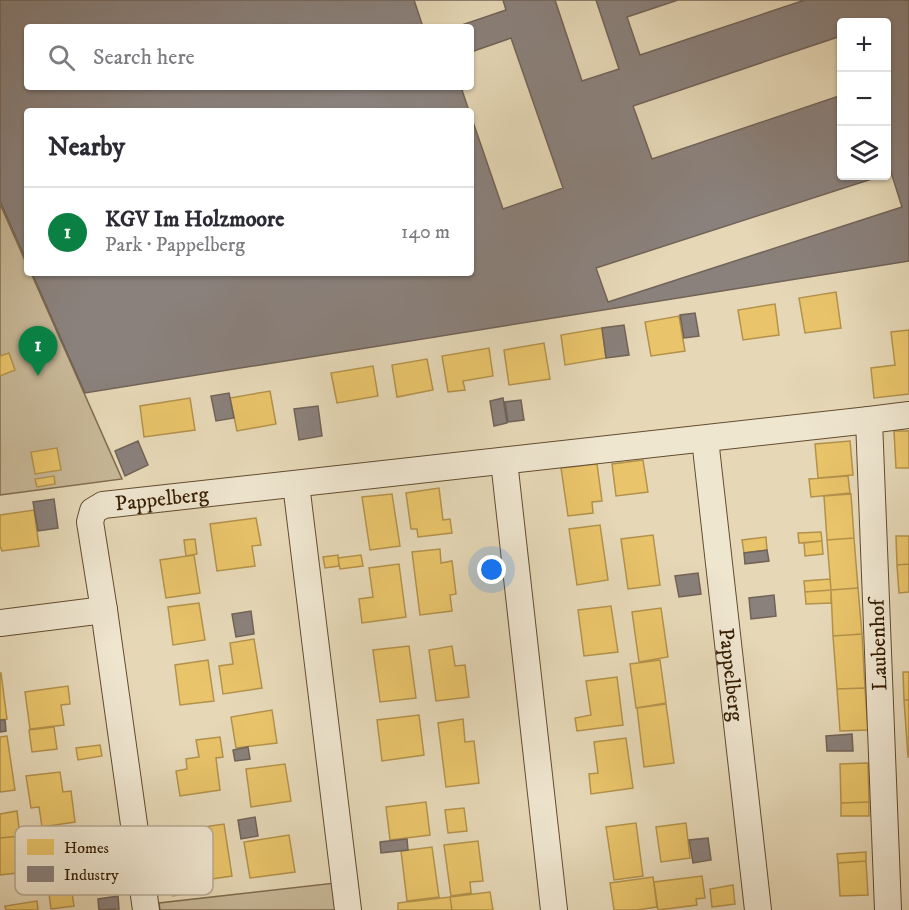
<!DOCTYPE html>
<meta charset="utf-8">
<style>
body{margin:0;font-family:"IM FELL DW Pica",serif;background:#f2f2f3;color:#2b2b33}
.controls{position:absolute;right:18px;top:18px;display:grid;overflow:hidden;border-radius:6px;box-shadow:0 2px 4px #0004}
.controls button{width:54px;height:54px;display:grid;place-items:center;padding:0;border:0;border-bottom:2px solid #e1e1e2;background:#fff;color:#2b2b33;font:30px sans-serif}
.you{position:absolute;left:492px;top:570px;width:21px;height:21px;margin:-15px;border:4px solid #fff;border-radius:50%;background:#1a73e8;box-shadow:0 0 0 9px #1a73e833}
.badge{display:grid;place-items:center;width:39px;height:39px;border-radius:50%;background:#0b8043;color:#fff;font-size:20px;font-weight:700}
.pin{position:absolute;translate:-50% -50px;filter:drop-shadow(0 2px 3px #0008)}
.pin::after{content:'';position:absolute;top:32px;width:21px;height:18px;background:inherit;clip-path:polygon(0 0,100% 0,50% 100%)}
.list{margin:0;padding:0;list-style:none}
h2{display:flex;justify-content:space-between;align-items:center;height:78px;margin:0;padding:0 24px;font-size:26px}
h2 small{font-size:20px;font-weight:400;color:#7c7c81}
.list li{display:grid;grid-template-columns:39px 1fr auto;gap:18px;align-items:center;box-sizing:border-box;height:90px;padding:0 24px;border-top:2px solid #e1e1e2}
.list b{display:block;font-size:22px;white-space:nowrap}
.list p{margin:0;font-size:20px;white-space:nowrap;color:#7c7c81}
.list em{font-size:20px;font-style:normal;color:#7c7c81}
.icon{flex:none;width:33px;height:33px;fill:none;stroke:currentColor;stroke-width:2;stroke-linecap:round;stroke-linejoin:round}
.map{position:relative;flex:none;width:909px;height:910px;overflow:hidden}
.search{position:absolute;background:#fff;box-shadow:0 2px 4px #0004;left:24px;top:24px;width:450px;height:66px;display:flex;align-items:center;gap:15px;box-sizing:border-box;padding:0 21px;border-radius:6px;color:#7c7c81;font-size:22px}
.panel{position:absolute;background:#fff;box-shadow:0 2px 4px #0004;left:24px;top:108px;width:450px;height:168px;border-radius:6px}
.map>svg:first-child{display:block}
.green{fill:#c8b898;stroke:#7f6b4d;stroke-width:1.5}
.homes{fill:#e9c46a;stroke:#b3924b;stroke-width:1.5}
.industry{fill:#8a817c;stroke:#716357;stroke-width:1.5;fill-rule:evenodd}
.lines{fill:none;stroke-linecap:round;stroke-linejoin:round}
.minor-casing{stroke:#624c2f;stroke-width:28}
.minor{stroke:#efe6d0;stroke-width:26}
.labels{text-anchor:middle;stroke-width:6;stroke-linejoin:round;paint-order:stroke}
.street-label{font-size:21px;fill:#361e02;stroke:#efe6d0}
.key{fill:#efe6d0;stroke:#b8aa92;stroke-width:1.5}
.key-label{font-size:16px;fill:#361e02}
</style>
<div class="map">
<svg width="909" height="910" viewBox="0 0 909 910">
<rect width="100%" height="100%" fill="#e6d8b7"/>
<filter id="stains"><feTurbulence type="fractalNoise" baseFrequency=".00333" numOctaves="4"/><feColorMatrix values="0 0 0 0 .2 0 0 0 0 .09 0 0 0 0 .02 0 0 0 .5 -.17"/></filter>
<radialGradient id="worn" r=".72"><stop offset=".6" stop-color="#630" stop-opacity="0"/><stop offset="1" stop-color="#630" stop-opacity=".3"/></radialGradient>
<path class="green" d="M0,204l27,61v8h4l91,206 -122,16z
M335,883l3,27h-178l-1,-7z"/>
<path class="homes" d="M909,15v41l-13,-37z
M836,292l5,36 -36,5 -6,-35z
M775,304l4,31 -36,5 -5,-30z
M679,316l6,35 -34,5 -6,-34z
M602,328l4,30 -41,7 -4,-30z
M909,330v64l-35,4 -3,-30 24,-3 -4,-33z
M544,343l6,36 -41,6 -5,-35z
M489,348l4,28 -30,5 2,9 -17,2 -6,-36z
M9,353l6,17 -15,6v-20z
M427,359l6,31 -36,7 -5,-32z
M373,366l5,30 -41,7 -6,-30z
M270,391l6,33 -39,7 -7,-33z
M190,398l5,32 -51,7 -4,-31z
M894,431h15v37h-13z
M850,441l3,34 -35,3 -3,-34z
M57,448l4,22 -26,4 -4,-22z
M643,460l5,32 -32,4 -4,-32z
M597,464l5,37 -10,1 1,11 -25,3 -7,-48z
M54,476l1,8 -18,3 -2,-8z
M848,476l2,17 -39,4 -2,-18z
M439,488l4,32 7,-1 2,14 -34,4 -1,-8h-6l-5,-36z
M392,494l8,52 -30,4 -8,-53z
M851,494l3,44 -27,2 -3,-44z
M34,510l5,36 -37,5 -2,-5v-31z
M256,518l5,27 -9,1 3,20 -38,5 -7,-47z
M600,525l8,55 -31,5 -8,-56z
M821,532l1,9 -23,2 -1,-10z
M653,535l7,50 -32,4 -7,-50z
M896,536h13v28l-12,1z
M766,537l1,13 -23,3 -2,-13z
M854,538l4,50 -27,2 -4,-50z
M195,539l2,15 -11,2 -2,-16z
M822,541l1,13 -18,2 -1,-13z
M440,549l1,14 11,-2 4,33 -6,1 2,16 -32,4 -8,-63z
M194,555l6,38 -34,5 -6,-38z
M338,555l1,11 -14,2 -2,-11z
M361,555l2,11 -23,3 -2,-11z
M399,564l7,53 -44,6 -3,-24 14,-2 -4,-29z
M909,564v28l-10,1 -2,-28z
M830,579l1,11 -26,2 -1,-11z
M858,588l4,46 -29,2 -2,-46z
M831,590v13l-25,1 -1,-12z
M199,603l6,37 -32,5 -5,-38z
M611,606l7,46 -34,4 -6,-46z
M661,608l7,49 -29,5 -7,-50z
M862,634l3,54 -28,1 -4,-53z
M254,639l8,49 -39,6 -4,-28 14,-2 -3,-21z
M409,646l7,52 -36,4 -7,-52z
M452,646l3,20 10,-1 4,32 -33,4 -7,-51z
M208,660l6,41 -34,4 -5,-40z
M660,660l6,43 -30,5 -6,-44z
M903,672h6v28h-5z
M0,673h1l6,46 -7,1z
M617,677l6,48 -46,6 -2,-13 16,-3 -5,-34z
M68,686l2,18 -9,1 3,20 -34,4 -5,-37z
M865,688l3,42 -28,1 -3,-42z
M904,700h5v57h-1z
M666,704l8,59 -30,4 -7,-59z
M272,710l5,33 -41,5 -5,-31z
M419,715l5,40 -42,6 -5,-41z
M463,719l2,23 9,-1 5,42 -33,4 -8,-64z
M54,727l3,22 -25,3 -3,-22z
M7,736l8,54 -15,2v-55z
M220,737l3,20 -7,1 4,32 -40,6 -4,-25 11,-2 -1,-10 13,-2 -3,-17z
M626,738l7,50 -42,6 -2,-20 9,-1 -4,-31z
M100,745l2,11 -24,4 -2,-12z
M868,763l1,39 -28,1 -1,-39z
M285,764l6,37 -40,6 -5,-38z
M60,772l3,20 8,-1 4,31 -33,5 -3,-20 -8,1 -5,-32z
M426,802l4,33 -40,5 -4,-33z
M869,802v14h-28v-13z
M464,808l3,23 -19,2 -3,-23z
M17,811l3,25 -20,2v-24z
M636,823l7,53 -29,4 -8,-53z
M686,823l4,35 -29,4 -5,-35z
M224,824l8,52 -41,6 -6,-38 7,-1 -2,-14z
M289,835l6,37 -45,6 -6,-36z
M20,836l5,36 -25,3v-37z
M478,841l5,40 -13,1 1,11 -20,3 -7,-51z
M432,847l7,50 -32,4 -6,-50z
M81,850l5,35 -15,1 3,20 -23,3 -7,-54z
M866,852v9l-28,2 -1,-9z
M866,861l2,34 -28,1 -2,-33z
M702,876l3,22 -9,1 1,6 -39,5 -4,-28z
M653,877l4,30 -20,3h-23l-4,-27z
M189,879l2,14 -18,3 -2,-14z
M733,885l2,19 -23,3 -2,-18z
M490,892l3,18h-41l-2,-13z
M450,897l2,13h-54v-7z
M37,901l1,9h-32l-1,-4z"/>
<path class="industry" d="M0,0h909v261l-824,132 -53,-120h439v-162h-444v151l-27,-61zM842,22h44v154h-44zM27,27h444v60h-444z
M414,0h89l3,10 -50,17h-33z
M555,0h41l23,69 -37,12z
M678,0h127l-165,55 -13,-38z
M838,37l4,10v48l-190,64 -19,-53z
M511,38l52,150 -60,21 -32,-93v-5h-2l-8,-24h10v-35z
M891,172l11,35 -294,95 -12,-34 285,-92h5v-2z
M695,313l4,23 -15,2 -4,-23z
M624,325l5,30 -23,3 -4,-30z
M229,393l5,25 -18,3 -5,-25z
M503,398l4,25 -13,3 -4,-25z
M521,400l3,20 -16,2 -3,-20z
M318,406l4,30 -23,4 -5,-31z
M138,441l10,24 -23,11 -10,-25z
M54,499l4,29 -20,3 -5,-29z
M767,550l2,11 -24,3 -1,-11z
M698,573l3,21 -22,3 -4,-21z
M774,595l2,21 -25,3 -2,-21z
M251,611l3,23 -18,3 -4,-23z
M0,720h5l1,11 -6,1z
M852,734l1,17h-26l-1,-15z
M248,747l2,12 -15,2 -2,-11z
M255,817l3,19 -17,3 -3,-19z
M708,838l3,22 -18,3 -4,-23z
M407,839l1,11 -27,3 -1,-11z
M118,896l1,13 -20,1 -1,-11z"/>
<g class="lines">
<g class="minor-casing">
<g id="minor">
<path id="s1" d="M705,439l53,471"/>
<path d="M504,461l50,449"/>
<path d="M296,484l52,426"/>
<path d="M104,610l42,300"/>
<path id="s2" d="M0,623l104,-13 -14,-88 3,-11 10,-6 766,-85"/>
<path d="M888,910l-19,-490 40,-5"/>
</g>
</g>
<use href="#minor" class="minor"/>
</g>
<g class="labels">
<g class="street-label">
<text dy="7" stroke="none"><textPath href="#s2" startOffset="276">Pappelberg</textPath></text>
<text transform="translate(878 645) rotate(-92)" y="7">Laubenhof</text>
<text dy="7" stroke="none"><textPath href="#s1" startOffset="237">Pappelberg</textPath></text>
</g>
</g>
<rect x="15" y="826" width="198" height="69" rx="9" class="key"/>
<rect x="27" y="839" width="27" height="16" fill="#e9c46a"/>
<rect x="27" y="866" width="27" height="16" fill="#8a817c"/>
<g class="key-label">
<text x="64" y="853">Homes</text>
<text x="64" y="880">Industry</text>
</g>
<rect width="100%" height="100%" filter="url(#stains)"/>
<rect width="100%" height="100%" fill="url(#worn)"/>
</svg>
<div class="controls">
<button>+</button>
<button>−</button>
<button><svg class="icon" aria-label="layers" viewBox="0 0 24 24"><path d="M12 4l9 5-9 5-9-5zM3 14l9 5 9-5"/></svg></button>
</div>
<div class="you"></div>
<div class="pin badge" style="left:38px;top:376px">1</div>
<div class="search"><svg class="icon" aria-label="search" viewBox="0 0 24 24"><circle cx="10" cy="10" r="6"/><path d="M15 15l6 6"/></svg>Search here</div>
<section class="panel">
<h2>Nearby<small></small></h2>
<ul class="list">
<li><span class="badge">1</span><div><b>KGV Im Holzmoore</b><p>Park · Pappelberg</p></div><em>140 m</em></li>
</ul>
</section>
</div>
